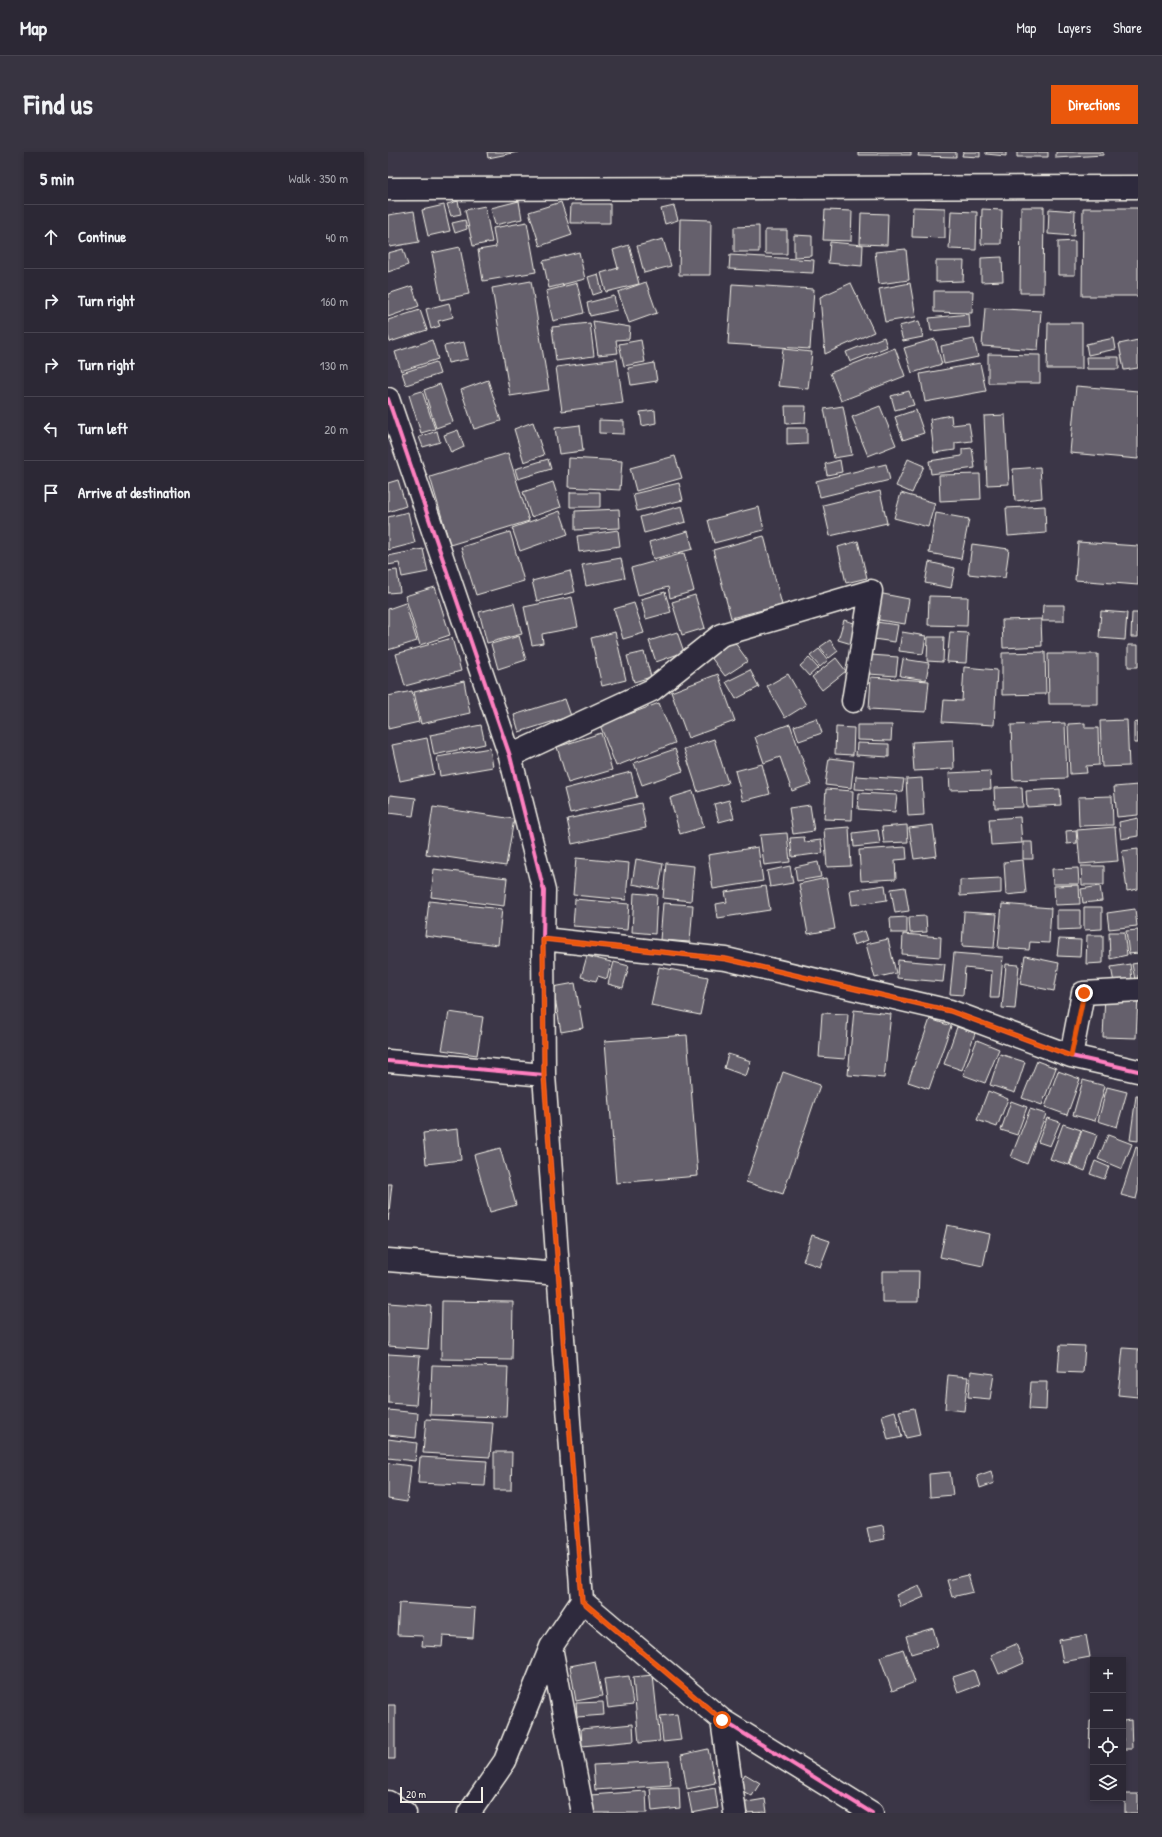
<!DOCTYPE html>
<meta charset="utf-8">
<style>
body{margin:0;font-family:"Patrick Hand",sans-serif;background:#383441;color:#f1f3f6}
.controls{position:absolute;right:12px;bottom:12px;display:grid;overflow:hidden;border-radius:0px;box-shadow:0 2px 6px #0003}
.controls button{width:36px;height:36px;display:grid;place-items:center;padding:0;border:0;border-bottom:1px solid #484450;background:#2c2835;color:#f1f3f6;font:20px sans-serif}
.scale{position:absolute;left:12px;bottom:10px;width:83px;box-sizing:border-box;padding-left:4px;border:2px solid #f4f1e8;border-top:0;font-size:11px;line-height:14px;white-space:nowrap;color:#f4f1e8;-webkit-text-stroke:3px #2f2a3d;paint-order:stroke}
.stop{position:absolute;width:12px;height:12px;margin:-9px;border:3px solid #ea580c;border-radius:50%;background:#fff}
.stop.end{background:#ea580c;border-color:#fff;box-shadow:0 1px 4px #0008}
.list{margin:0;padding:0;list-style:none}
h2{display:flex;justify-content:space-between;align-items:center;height:52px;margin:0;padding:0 16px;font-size:17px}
h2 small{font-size:13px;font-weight:400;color:#a6a6ad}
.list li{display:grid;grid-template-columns:26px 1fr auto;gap:12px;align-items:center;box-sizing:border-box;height:64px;padding:0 16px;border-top:1px solid #484450}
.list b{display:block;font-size:15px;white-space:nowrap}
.list em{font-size:13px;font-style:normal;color:#a6a6ad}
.icon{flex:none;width:22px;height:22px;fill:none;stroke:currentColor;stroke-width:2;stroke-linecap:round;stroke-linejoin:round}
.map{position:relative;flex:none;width:750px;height:1661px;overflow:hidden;border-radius:0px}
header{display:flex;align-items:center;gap:24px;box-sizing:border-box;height:56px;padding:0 20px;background:#2c2835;border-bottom:1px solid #484450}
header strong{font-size:19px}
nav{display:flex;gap:22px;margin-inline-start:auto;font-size:14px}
.intro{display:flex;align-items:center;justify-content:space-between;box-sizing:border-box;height:96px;padding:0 24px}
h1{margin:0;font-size:28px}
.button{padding:10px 18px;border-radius:0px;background:#ea580c;color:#fff;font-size:14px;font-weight:700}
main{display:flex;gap:24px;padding:0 24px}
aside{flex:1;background:#2c2835;border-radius:0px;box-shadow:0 2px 6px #0003}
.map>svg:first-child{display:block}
.building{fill:#65616c;stroke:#f4f1e8}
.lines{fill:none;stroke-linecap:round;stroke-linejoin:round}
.minor-casing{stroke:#f4f1e8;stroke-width:25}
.secondary-casing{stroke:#f4f1e8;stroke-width:25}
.minor{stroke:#2f2a3d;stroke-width:22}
.secondary{stroke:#2f2a3d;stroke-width:22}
.cycleway-casing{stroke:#2f2a3d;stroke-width:6}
.cycleway{stroke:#ff80c0;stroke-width:4}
.route{stroke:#ea580c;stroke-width:5}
</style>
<header>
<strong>Map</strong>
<nav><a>Map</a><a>Layers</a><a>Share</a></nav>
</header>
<div class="intro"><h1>Find us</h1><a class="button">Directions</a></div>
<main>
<aside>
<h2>5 min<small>Walk · 350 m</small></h2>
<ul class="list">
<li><svg class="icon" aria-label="ahead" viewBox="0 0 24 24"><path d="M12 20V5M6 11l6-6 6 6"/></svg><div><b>Continue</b></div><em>40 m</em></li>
<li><svg class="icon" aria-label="right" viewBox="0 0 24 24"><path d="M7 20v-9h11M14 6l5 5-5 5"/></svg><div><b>Turn right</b></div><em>160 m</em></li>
<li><svg class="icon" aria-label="right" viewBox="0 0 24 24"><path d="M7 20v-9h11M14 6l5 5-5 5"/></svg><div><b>Turn right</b></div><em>130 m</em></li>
<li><svg class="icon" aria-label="left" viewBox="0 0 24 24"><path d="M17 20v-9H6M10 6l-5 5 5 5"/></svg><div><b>Turn left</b></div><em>20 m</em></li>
<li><svg class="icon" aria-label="arrive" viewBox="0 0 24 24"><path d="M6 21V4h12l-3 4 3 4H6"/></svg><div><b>Arrive at destination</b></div></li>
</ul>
</aside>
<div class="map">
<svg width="750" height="1661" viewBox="0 0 750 1661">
<rect width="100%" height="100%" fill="#3b3647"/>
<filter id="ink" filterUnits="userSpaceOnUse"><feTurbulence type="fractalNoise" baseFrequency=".025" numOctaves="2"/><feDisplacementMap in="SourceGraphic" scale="8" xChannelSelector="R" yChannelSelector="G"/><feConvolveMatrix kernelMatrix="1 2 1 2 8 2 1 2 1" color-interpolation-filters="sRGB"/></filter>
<g filter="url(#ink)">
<path class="building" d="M99,0h31l-30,6z
M470,0h53v3h-53z
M531,0h37v5l-38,-1z
M575,0h17v5l-18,-1z
M598,0h20v4l-20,-2z
M629,0h31v5h-31z
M668,0h47v3l-47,3z
M70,49l3,13 -10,2 -4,-12z
M131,49l3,18 -27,6 -4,-17z
M173,50l11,33 -32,11 -11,-34z
M183,52h39v19h-40z
M56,53l6,26 -22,5 -6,-26z
M97,54l7,36 -19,4 -8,-36z
M286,54l4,14 -13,4 -4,-15z
M525,55l32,1v30l-33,-1z
M633,55h23l-1,86h-23z
M695,56h55v88h-56z
M594,57l20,1 -1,34h-20z
M661,57l26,2 -1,25 -26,-2z
M437,58l27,1 -1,30 -28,-1z
M26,59l5,31 -29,5 -2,-9v-23z
M563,59l26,1 -1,38 -27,-1z
M473,61l27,1 -1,31 -27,-1z
M292,67l31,1 -1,55h-31z
M77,68l2,9 -12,4 -3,-10z
M139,70l9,50 -53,9 -5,-31 18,-3 -3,-19z
M371,74v26h-25v-25z
M377,78h22v24h-22z
M406,83l18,1v20l-18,1z
M275,87l8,27 -27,7 -7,-27z
M687,89v34h-17v-33z
M442,90l33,3 -1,21 -34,-3z
M241,93l10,39 -33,8 -5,-19 17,-5 -5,-18z
M72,95l9,47 -28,6 -9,-47z
M15,97l5,16 -20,7v-19z
M518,97l3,31 -30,4 -4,-32z
M191,100l6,27 -36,9 -6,-27z
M342,103l84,5 -1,13 -84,-4z
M614,105l1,24 -22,1v-24z
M548,109h28l-1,20 -27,1z
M210,122l4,18 -9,3 -5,-18z
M143,129l18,109 -39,6 -18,-108z
M258,130l11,31 -28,10 -11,-31z
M189,131l7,30 -31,8 -7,-30z
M463,131l23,49 -49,22 -5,-57z
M522,131l6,34 -31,5 -6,-33z
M344,132l82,5 -4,60 -82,-5z
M24,134l7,20 -31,11v-23z
M546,139h39l-1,22 -38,-1z
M226,144l3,14 -27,6 -3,-13z
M61,151l4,14 -15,4 2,5 -9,3 -5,-20z
M597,156l56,3 -3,39 -56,-4z
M32,158l7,20 -37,12 -2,-7v-15z
M581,162l1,13 -39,4 -2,-13z
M205,169l37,6 -1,12 -13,1 2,13 -20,2z
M531,169l4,16 -20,4 -4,-15z
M202,171l4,33 -38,5 -4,-34z
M660,171h34v46h-35z
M496,185l3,10 -37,15 -4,-10z
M726,186l2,11 -28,6 -2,-11z
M547,187l7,25 -30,9 -8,-25z
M586,187l4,18 -34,7 -3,-18z
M44,188l6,19 -37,12 -6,-19z
M253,188l4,22 -21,4 -5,-22z
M750,188v28l-14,2 -5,-26z
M76,190l4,17 -20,4 -4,-17z
M507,196l10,28 -64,25 -11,-28z
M395,197l29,3 -4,37 -30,-3z
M600,202l52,1v28h-52z
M698,205h33v12h-32z
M229,207l6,44 -61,8 -6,-44z
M48,210l4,12 -34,11 -4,-12z
M266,211l3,18 -26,4 -3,-17z
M592,211l6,28 -61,11 -5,-28z
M100,228l13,41 -27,8 -13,-39z
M52,232l13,38 -17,6 -12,-38z
M688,234l62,5v68l-68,-6z
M34,239l13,38 -14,4 -12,-38z
M521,239l5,14 -19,5 -4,-14z
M397,254h21l-1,17 -19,1z
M455,254l9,49 -18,3 -10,-49z
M492,254l16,39 -28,11 -16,-39z
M267,258l1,13 -14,3 -2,-14z
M528,258l8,23 -21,7 -8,-23z
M563,263l1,10 17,-2 3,18 -17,2v7l-21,3 -4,-34z
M617,263l4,69 -22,1 -3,-69z
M211,268l25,1v13l-25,-1z
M145,270l11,33 -20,7 -10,-33z
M192,273l3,26 -24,3 -4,-26z
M399,276h20v16l-20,1z
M70,278l6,17 -13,6 -7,-18z
M49,279l3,11 -17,5 -4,-10z
M584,296l3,20 -44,6 -2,-13 33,-5v-7z
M120,301l21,68 -79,24 -20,-68z
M287,304l7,22 -46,13 -6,-23z
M181,306l53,3 -2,29 -52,-3z
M160,307l3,10 -33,10 -3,-10z
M520,307l16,7 -12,27 -16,-7z
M452,308l2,12 -15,3 -2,-11z
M498,312l4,16 -70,17 -4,-16z
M652,315l2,31 -27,3 -2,-32z
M592,322l1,25 -41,2 -1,-26z
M10,328l8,26 -18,6v-29z
M165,330l8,25 -30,10 -8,-25z
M291,331l4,17 -46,11 -4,-17z
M492,339l7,32 -57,13 -7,-31z
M182,340h30v15h-30z
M513,341l34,10 -7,24 -34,-9z
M294,354l4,16 -42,11 -4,-16z
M657,354l1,27 -38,3 -2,-28z
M371,355l5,23 -50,13 -6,-23z
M231,357l1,19 -45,2v-19z
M172,359l8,23 -48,17 -8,-23z
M20,360l7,31 -27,7v-33z
M548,361l33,6 -8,40 -32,-6z
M230,378l2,16 -41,6 -2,-16z
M300,379l5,18 -40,10 -4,-17z
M122,380l14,49 -48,14 -15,-48z
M376,384l18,69 -51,13 -18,-68z
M470,389l9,37 -21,5 -8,-36z
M690,390l60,4v39l-63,-5z
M584,392l37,5 -4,29 -37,-4z
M35,397l5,23 -26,5 -3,-14 -11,2v-9z
M296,401l10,38 -24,7 -2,-11 -30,8 -7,-27z
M233,406l4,20 -39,8 -4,-21z
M541,410l26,6 -4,20 -26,-5z
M9,418l3,22 -12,1v-22z
M182,419l5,21 -38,9 -5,-20z
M47,435l15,48 -30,10 -15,-49z
M277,440l6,20 -25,7 -5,-20z
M490,441l31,6 -4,25 -32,-5z
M307,443l10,33 -23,7 -10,-33z
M541,444l39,1 -1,29 -39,-1z
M184,445l6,30 -36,7 1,9 -11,2 -8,-38z
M17,451l12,38 -29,9v-41z
M126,451l8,31 -35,9 -8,-31z
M246,451l10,30 -21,6 -9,-30z
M655,453h21v16h-22z
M713,459l26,2 -2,27 -26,-2z
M744,461h6v24h-7z
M653,467l1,27 -39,2 -1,-28z
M456,468l17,5 -6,20 -17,-5z
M488,470l22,3 -3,17 -22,-3z
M227,480l11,48 -24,6 -11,-48z
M289,480l7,20 -28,10 -7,-21z
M514,480l24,4 -3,18 -24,-3z
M562,480l18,1 -2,30 -19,-1z
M131,484l7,24 -28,9 -7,-25z
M540,485h16l-1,25 -16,-1z
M64,486l9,33 -56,15 -9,-32z
M345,488l15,21 -23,15 -15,-20z
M442,488l8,11 -9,7 -9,-11z
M740,493h10v22h-10z
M431,497l9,11 -8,7 -10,-11z
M256,500l7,25 -17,5 -7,-26z
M657,500l1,42 -44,1v-42z
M660,502h50v50h-49z
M483,503l27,2 -2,19 -27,-2z
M421,506l9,10 -9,8 -9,-10z
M448,506l10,13 -24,19 -10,-13z
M515,507l26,4 -3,17 -26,-4z
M576,515l33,3 -3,55 -52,-3 2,-22 18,1z
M362,518l9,17 -23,12 -10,-17z
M330,522l17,47 -47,17 -17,-46z
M400,522l18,31 -21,13 -18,-32z
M483,525l58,4 -3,31 -57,-3z
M76,529l6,32 -49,11 -7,-32z
M24,539l7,31 -31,7v-33z
M177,547l6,17 -52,16 -5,-17z
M271,551l16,40 -59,23 -16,-41z
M429,566l5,15 -23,8 -5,-15z
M739,568l2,46 -27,1 -2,-46z
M750,570v21h-4v-20z
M677,571l2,55 -54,2 -2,-55z
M697,571v5h13l1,37 -13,1 1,7 -17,1 -2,-50z
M402,572l21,60 -19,7 -12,-34 -16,6 -9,-26z
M93,573l4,19 -51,11 -4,-20z
M469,573h35l-1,16 -34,-1z
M448,575l18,1 -1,27 -18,-1z
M213,581l11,37 -44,13 -11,-36z
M39,586l7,36 -34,7 -8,-36z
M326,587l14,44 -30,9 -14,-43z
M565,588l1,29 -40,2 -2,-29z
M469,591l32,1v13l-33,-2z
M102,596l3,19 -53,9 -3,-19z
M287,597l8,22 -41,14 -8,-22z
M441,606l25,3 -3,27 -26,-3z
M374,612l8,30 -27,7 -8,-30z
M602,619l1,18 -41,1 -1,-17z
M243,620l6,25 -67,16 -6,-24z
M468,624l48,3 -2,13 -47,-3z
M534,626l2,37 -16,1 -2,-37z
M750,633v30l-21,2 -3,-30z
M634,635l1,20 -28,1 -1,-20z
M438,637l27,2 -1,29 -28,-1z
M672,637l1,16 -34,2 -1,-16z
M305,639l11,36 -24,7 -10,-36z
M471,641l38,2 -2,17 -37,-3z
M2,643l26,3 -3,18 -25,-3z
M724,644l1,29 -34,1 -1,-29z
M341,648l5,18 -15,4 -5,-18z
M253,651l5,25 -74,16 -5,-25z
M422,653l4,26 -21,3 -4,-26z
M45,655l81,12 -8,47 -80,-12z
M632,665l2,26 -31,2 -2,-26z
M750,666v18l-17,3 -2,-17z
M519,673l1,17 -24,1 -2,-16z
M545,673l4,31 -23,3 -5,-31z
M461,675l2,39 -24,1 -3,-38z
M727,675l3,34 -38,3 -3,-34z
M490,678l2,14 -26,3 -1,-14z
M688,678l1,13 -10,1 -1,-13z
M399,681l3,29 -26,3 -4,-30z
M416,685l1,5 16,-2 2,13 -31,4 -2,-19z
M635,690h9l1,17h-10z
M370,695l5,34 -50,8 -5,-34z
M518,695l1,12 -12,1 1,19 -35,2 -2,-31z
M750,697v40l-11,2 -5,-40z
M188,706l53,5 -3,37 -53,-5z
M248,707l27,5 -4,25 -27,-5z
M635,708l3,33 -20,2 -2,-33z
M430,710l3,15 -24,4 -2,-14z
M278,711l28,3 -3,35 -28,-3z
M402,714l3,17 -23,4 -3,-16z
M693,714h23v19h-22z
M690,716l1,16h-26l-1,-15z
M46,717l73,9 -3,28 -73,-9z
M438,726l9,51 -27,5 -9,-50z
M613,726v15l-41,3v-16z
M497,733l2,15 -35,5 -2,-15z
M691,733l1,19 -25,1 -1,-19z
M378,734l4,24 -52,8 -2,-14 11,-2 -2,-10z
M712,734l2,15 -19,2 -2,-14z
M517,735l4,24 -14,2 -4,-24z
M246,741l23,2 -2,39 -23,-2z
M187,747l54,5 -2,26 -54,-4z
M41,749l73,8 -4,36 -73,-9z
M275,751l30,2 -3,37 -30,-2z
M614,752l49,4 -2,35 -19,-1 -1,8 -31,-2z
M696,755h18v22l-18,1z
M747,757l2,17 -28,3 -2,-16z
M669,758h23v19l-23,1z
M576,760l33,2 -3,34 -32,-2z
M538,764l1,16 -17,1 -1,-16z
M519,765v16h-16l-1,-15z
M750,778v23l-9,1 -3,-23z
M477,779l3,9 -14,5 -3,-10z
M721,780h15l3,23 -17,4z
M515,782l38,3 -1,20 -38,-3z
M699,783h16v28l-17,1z
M500,787l8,34 -21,5 -9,-34z
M671,787l22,1 -1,17 -23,-1z
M566,801l49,4 -4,41h-9l2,-27 -27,-3 -2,27 -13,-1z
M199,804l24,6 -4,17 -9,-3 -2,5 -15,-4z
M637,804l34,7 -5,28 -34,-7z
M510,808l47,4 -2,18 -46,-4z
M226,810l15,4 -6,22 -15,-4z
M750,811v16l-3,1 -3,-16z
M618,812l13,1 -4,44 -13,-1z
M742,812l2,15 -18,4 -3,-16z
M271,815l49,10 -8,38 -49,-10z
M187,831l8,45 -22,4 -8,-45z
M717,843l33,1 -2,42 -33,-1z
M466,858l37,4 -7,64 -36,-3z
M61,860l34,5 -6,38 -35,-5z
M434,861l26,1 -3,45 -26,-2z
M542,867l21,7 -22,63 -21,-7z
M569,875l18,6 -13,37 -18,-6z
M299,883l11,141 -82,7 -11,-142z
M589,888l22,9 -14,34 -22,-8z
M340,902l23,7 -5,15 -22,-8z
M612,902l25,8 -10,31 -25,-8z
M649,909l19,7 -14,37 -20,-7z
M670,919l22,8 -13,36 -22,-8z
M395,920l37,13 -37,109 -37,-12z
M695,928l22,6 -10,35 -22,-6z
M719,935l20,5 -10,35 -19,-6z
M600,939l20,8 -11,28 -20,-7z
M748,944h2v45l-8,-1z
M623,949l16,6 -10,28 -16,-5z
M642,957l16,5 -19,50 -16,-7z
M659,966l13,4 -10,24 -12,-4z
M675,972l18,6 -12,35 -19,-6z
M70,977l3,31 -35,4 -3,-31z
M694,978l15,5 -12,36 -15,-6z
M720,983l24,9 -10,25 -24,-10z
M748,995l2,1v43l-2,8 -15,-4z
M112,996l16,57 -26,7 -16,-57z
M707,1009l14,6 -5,12 -14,-5z
M0,1032h4l-4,37z
M559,1073l43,9 -7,32 -43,-9z
M424,1083l18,6 -10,26 -17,-6z
M494,1119h37l-1,31h-36z
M54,1149l71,1 -1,58 -71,-1z
M0,1151l43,3 -3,43 -40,-3z
M672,1193l25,1 -2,27 -25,-1z
M735,1196l15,1v48l-20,-2z
M0,1202l32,2 -4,49 -28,-2z
M44,1213l76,2 -2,50 -76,-2z
M583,1219l23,3 -4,25 -22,-2z
M560,1223l20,2 -4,34 -19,-2z
M643,1230h16l-1,28 -17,-1z
M526,1256l6,27 -14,3 -7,-27z
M0,1258l30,3 -2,25 -28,-3z
M507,1259l7,26 -14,3 -6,-25z
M38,1267l67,4 -3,34 -67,-4z
M0,1287l29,4 -2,18 -27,-3z
M106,1300h18l-1,38h-17z
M32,1305l67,4 -2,25 -67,-3z
M0,1311l23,3 -4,36 -19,-3z
M603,1319l3,12 -14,5 -3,-12z
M562,1320l3,23 -23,2 -1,-23z
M495,1373l2,14 -15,3 -3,-14z
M580,1423l5,17 -21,5 -5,-17z
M531,1433l5,12 -23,10 -5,-12z
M11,1451l76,5 -2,30 -30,-2 -1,11 -20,-1 1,-10 -26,-1z
M545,1476l5,18 -27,8 -5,-18z
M698,1483l4,22 -27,5 -4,-22z
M628,1492l8,19 -25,11 -8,-19z
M515,1497l12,33 -23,9 -12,-34z
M207,1509l7,35 -26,5 -6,-35z
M586,1518l5,15 -21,8 -5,-16z
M265,1523l7,66 -21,2 -6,-66z
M241,1524l4,29 -25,3 -4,-29z
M215,1550l1,13 -27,2 -1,-14z
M0,1553h7v54h-7z
M289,1562l4,26 -18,2 -3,-26z
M743,1568l1,29h-9v-28z
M702,1569h3v27h-4z
M245,1572l1,17 -52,5 -1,-17z
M320,1597l7,34 -28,6 -6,-34z
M281,1609l2,24 -76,5 -2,-25z
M357,1622l15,9 -8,13 -15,-8z
M291,1635l1,21 -28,3 -2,-23z
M327,1636l3,20 -26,5 -4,-20z
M258,1639l1,22h-56l-1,-18z
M737,1642h13v19h-13z
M377,1647l2,13 -25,1 -1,-10z"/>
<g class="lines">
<g class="minor-casing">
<path id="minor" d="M0,247l122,357 34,135 -1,48 1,136 -156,-14
M122,604l142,-66 69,-55 150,-44 -18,110
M155,787l183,20 224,52 121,45 67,15
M683,904l12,-63 55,-3
M156,923l38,526 140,119 150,93
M0,1108l171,14
M163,1495l32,166
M334,1568l13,93
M0,1650l17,11
M81,1661l36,-52 46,-114 31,-46"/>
</g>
<g class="secondary-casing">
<path id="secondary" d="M0,37l750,-2"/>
</g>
<use href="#minor" class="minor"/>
<use href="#secondary" class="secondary"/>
<g class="cycleway-casing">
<path id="cycleway" d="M0,247l122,357 34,135 -1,48 1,136 -156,-14
M155,787l183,20 224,52 121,45 67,15
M156,923l38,526 140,119 150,93"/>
</g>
<use href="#cycleway" class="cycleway"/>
</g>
</g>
<g class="lines" filter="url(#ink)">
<path class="route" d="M334,1568l-140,-119 -38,-525 -1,-137 183,20 224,52 121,45 13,-63"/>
</g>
</svg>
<div class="controls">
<button>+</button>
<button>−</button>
<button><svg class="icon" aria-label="locate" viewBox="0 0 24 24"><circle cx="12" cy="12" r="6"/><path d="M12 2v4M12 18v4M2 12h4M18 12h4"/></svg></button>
<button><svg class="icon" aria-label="layers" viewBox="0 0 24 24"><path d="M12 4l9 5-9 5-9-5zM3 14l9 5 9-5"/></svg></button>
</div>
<div class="scale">20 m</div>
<div class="stop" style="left:334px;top:1568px"></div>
<div class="stop end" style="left:696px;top:841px"></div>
</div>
</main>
